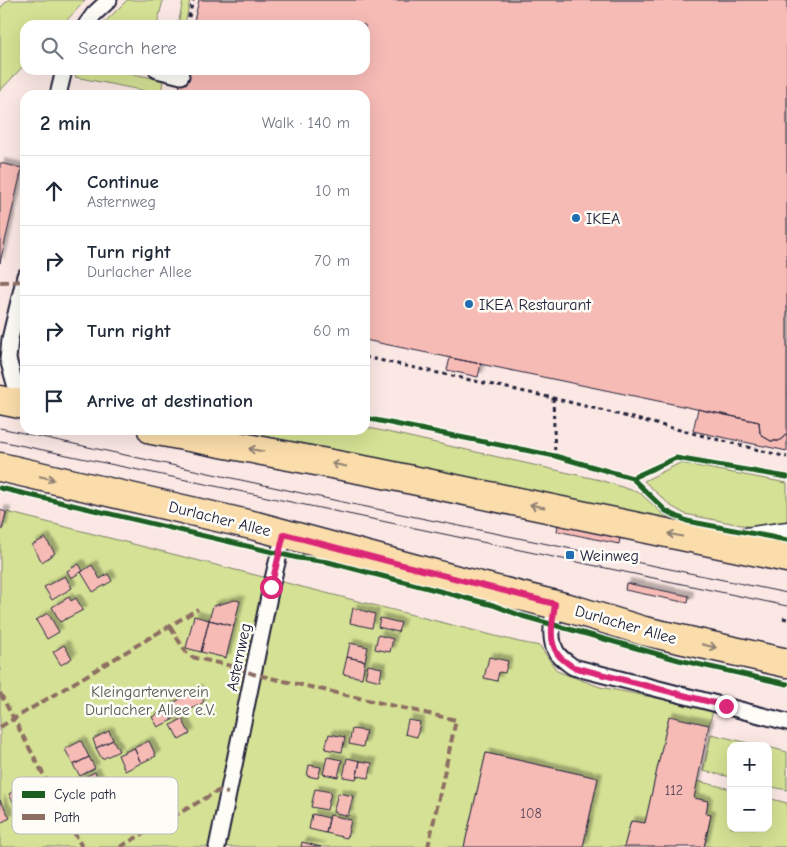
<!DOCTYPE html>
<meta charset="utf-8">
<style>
body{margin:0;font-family:"Comic Neue",sans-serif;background:#f6f6f7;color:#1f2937}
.controls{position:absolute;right:15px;bottom:15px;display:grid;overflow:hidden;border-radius:10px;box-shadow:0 5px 20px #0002}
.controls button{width:45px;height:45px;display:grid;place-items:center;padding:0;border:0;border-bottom:1px solid #e0e1e3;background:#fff;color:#1f2937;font:25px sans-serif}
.stop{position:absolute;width:15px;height:15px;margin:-11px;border:4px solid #db2777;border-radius:50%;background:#fff}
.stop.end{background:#db2777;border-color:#fff;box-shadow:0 1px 5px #0008}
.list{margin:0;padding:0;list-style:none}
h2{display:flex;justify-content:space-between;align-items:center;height:65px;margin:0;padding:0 20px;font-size:21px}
h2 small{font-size:16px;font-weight:400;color:#747a83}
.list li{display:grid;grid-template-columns:32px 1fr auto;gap:15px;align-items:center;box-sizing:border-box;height:70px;padding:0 20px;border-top:1px solid #e0e1e3}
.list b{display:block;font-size:19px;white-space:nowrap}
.list p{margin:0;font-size:16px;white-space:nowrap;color:#747a83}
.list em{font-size:16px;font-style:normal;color:#747a83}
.icon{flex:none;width:28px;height:28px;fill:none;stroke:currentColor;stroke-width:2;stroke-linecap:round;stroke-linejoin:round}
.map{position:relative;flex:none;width:787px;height:847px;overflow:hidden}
.search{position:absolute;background:#fff;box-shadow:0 5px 20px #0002;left:20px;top:20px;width:350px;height:55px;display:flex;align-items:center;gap:12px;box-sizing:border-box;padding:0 18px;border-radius:15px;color:#747a83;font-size:19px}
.panel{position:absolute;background:#fff;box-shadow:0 5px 20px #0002;left:20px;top:90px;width:350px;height:345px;border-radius:15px}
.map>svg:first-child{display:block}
.green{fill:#d5e194;stroke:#7c8268}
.building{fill:#f7bbb6;stroke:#22223b;filter:url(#shadow)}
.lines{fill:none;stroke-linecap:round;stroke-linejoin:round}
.lane-casing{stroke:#22223b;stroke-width:19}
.secondary-casing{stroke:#22223b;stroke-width:31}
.primary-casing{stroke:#22223b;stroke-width:31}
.path{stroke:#22223b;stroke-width:3;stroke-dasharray:4 4;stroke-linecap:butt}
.lane{stroke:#fdfcf7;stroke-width:15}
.secondary{stroke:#fdfcf7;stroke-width:28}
.primary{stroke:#fbddab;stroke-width:28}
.tram{stroke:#22223b;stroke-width:1}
.quiet{stroke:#8d6e63;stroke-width:4;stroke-dasharray:8 4;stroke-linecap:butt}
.cycleway-casing{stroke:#fdfcf7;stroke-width:8}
.cycleway{stroke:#1b5e20;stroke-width:5}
.oneway{stroke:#8e8073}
.route{stroke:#db2777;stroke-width:6}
.poi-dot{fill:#1f6fb2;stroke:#fdfcf7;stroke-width:2}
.labels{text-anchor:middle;stroke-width:5;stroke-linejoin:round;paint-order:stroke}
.number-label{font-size:14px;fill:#57485a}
.poi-label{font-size:16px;fill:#22223b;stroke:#fdfcf7;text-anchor:start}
.street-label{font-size:16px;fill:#22223b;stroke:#fdfcf7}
.park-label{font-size:16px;fill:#585b56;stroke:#fdfcf7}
.key{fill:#fdfcf7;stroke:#bbbbbf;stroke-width:1}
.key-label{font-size:14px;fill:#22223b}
</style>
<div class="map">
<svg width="787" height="847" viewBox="0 0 787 847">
<defs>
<filter id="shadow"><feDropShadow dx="4.5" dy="-4.5" stdDeviation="1" flood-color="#0004"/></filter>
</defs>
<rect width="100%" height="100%" fill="#fbe8e4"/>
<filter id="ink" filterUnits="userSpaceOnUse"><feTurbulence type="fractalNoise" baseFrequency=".02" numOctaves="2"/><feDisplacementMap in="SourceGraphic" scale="10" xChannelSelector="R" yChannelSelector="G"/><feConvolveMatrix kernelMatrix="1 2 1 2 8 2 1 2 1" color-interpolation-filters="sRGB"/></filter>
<g filter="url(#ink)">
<path class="green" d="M8,0h78l-24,25h-37v39l-25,27v-83z
M127,0h36l-6,25h-55z
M183,0h7l-5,25h-7z
M86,70h28l49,10 -2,14 -86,-17 1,-3z
M365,427l235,53 40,13 24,22 29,11 -165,-37 -294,-59h131z
M680,463l107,20v43l-20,4 -82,-16 -14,-8 -27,-25z
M7,512l512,130 21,4 17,25 43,16 67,13 46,11 -4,14 -40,-8 -24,106 -14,-2 -7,26h-41l15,-69 -112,-25 -22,94h-464v-316l3,-2z
M711,734l50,12h-30v31l-28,-6z
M768,747l19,5v38l-19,-4z
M697,781l34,8v39h37v-30l19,5v44h-74l-8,-2 6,-30 -5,-1 2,-13 -14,-3z"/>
<path class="building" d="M199,0h588v434l-8,7h-8l-7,-4 -4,-4 -1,-11 -394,-82v-245l-187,-1 5,-24h182v-45h-172z
M0,163l22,5 -22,95z
M450,358l31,6 -3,13 -31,-7z
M698,409l61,13 1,11 4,4 7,4h8l8,-7v17l-94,-20z
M0,510l6,2 -4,17 -2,1z
M558,525l62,13 -1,6 -62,-13z
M45,538l10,15 -13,9 -10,-17z
M79,564l4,7 -12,7 -4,-7z
M92,565l8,14 8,-5 4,7 -19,11 -12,-20z
M65,576l7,12 -20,12 -8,-13z
M626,583l63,13 -1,7 -63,-13z
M69,597l2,4 5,-3 7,12 -23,12 -8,-15z
M235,600l5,1 -6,25 -25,-6 4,-14z
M353,608l22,6 -3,14 -22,-5z
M48,613l11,19 -12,7 -11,-19z
M194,616l15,4 -8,32 -15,-4z
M380,618l21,5 -3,9 -20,-5z
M209,620l25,6 -8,32 -25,-6z
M378,635l15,4 -3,13 -15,-3z
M350,643l18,4 -3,14 -18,-4z
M64,645l8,13 -11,7 -8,-13z
M347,657l18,4 -3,17 -19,-4z
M489,657l19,4 -3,12 -6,-1 -2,9 -13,-3z
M368,665l14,3 -2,13 -15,-4z
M197,689l7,13 -32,18 -7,-12z
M166,710l6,10 -14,7 -6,-10z
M669,716l40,9 -15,73 14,3 -2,13 5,1 -7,32h-80l7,-26 14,2z
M182,719l8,15 -11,6 -8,-15z
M408,720l12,2 -3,15 -12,-3z
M352,729l14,2 -3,16 -14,-3z
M109,731l4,9 -17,8 -3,-9z
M329,734l16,3 -3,15 -17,-3z
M113,740l6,11 -17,8 -6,-11z
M81,741l8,16 -16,8 -8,-16z
M149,741l7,15 -15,7 -7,-15z
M134,748l7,15 -16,8 -7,-16z
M486,753l112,25 -15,69h-119z
M89,757l6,11 -15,8 -7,-11z
M327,757l15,3 -4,17 -15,-3z
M347,758l13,3 -4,18 -13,-2z
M360,761l12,2 -3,15 -12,-2z
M309,765l12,2 -3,11 -11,-2z
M95,772l5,10 -24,11 -5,-9z
M21,787l8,16 11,-7 2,4 -23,13 -10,-19z
M315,789l16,3 -4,18 -16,-3z
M338,793l15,3 -5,20 -15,-4z
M0,800l10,18 -10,5z
M312,814l17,4 -3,15 -17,-4z
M330,815l21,5 -4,18 -21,-5z
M302,842l19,5h-20z"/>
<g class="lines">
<g class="lane-casing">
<path id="lane" d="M86,25l8,-11 15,-14
M157,70l24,6
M58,95l6,-25
M21,405l-13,-46 2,-20 15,-63
M555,605c-2,15 -7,34 2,48 3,5 11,10 16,14l214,55
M217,847l54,-260 13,-53"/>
</g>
<g class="secondary-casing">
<path id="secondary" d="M732,544l55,-8"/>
</g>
<g class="primary-casing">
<path id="primary" d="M0,400l25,5
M152,430l222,42 413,86
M0,467l256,59 201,54 115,29 72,22 143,32"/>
</g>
<path class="path" d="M187,25l6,-25
M365,357l188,41 234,59
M553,398l2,58
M783,618l4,1"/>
<use href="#lane" class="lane"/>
<use href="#secondary" class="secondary"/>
<use href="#primary" class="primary"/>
<path class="tram" d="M0,428l352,76 435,89
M0,441l787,165"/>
<path class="quiet" d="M0,282l24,-1
M170,627l16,25 6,5 44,10 17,7 203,46 -28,127
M0,693l82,154
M0,727l198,-118
M120,847l98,-56 10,2"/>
<g class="cycleway-casing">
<path id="cycleway" d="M365,418l190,38 77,22 34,33 21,10 100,19
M632,478l44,-20 111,19
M0,488l298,70 30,4 165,43 29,11 157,44 108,24"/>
</g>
<use href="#cycleway" class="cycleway"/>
</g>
<defs><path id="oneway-shaft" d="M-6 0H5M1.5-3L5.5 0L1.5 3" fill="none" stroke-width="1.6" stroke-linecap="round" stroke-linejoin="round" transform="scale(1.25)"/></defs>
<g class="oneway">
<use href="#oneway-shaft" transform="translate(256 450) rotate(-169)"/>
<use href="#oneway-shaft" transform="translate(339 465) rotate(-169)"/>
<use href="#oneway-shaft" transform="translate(47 478) rotate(13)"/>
<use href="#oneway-shaft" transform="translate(537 506) rotate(-168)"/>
<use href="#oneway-shaft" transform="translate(675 535) rotate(-168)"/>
<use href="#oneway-shaft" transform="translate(709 646) rotate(13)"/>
</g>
</g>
<g class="lines" filter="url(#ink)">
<path class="route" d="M271,587l13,-53c90,24 181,47 271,70 -2,16 -7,35 2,49 3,6 11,10 16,14l153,39"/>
</g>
<g class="poi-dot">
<circle cx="576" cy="218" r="5"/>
<circle cx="469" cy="304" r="5"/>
<rect x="565" y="550" width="10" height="10" rx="2.5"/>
</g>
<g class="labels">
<g class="number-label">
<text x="674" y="795">112</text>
<text x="531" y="818">108</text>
</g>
<g class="poi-label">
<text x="586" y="224">IKEA</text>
<text x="479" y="310">IKEA Restaurant</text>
<text x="580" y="561">Weinweg</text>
</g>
<g class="street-label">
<text transform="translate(220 518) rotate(14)" y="6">Durlacher Allee</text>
<text transform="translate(626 624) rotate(16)" y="6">Durlacher Allee</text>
<text transform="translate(238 657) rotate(-78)" y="6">Asternweg</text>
</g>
<g class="park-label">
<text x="150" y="697">Kleingartenverein<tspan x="150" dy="18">Durlacher Allee e.V.</tspan></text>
</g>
</g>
<rect x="12" y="777" width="166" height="57" rx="8" class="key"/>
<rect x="22" y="791" width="23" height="7" fill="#1b5e20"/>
<rect x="22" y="814" width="23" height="6" fill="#8d6e63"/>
<g class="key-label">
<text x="54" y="799">Cycle path</text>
<text x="54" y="822">Path</text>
</g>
</svg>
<div class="controls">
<button>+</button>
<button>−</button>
</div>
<div class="stop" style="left:271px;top:587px"></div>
<div class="stop end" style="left:726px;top:706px"></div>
<div class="search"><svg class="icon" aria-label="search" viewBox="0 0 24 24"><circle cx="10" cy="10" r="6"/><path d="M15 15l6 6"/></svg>Search here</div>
<section class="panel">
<h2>2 min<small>Walk · 140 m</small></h2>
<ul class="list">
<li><svg class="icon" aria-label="ahead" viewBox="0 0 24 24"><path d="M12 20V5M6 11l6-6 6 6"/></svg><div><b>Continue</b><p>Asternweg</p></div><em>10 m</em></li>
<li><svg class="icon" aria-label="right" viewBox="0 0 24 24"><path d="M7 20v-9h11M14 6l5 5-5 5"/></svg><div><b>Turn right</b><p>Durlacher Allee</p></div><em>70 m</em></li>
<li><svg class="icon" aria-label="right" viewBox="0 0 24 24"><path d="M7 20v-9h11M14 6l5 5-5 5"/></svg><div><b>Turn right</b></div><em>60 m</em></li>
<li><svg class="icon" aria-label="arrive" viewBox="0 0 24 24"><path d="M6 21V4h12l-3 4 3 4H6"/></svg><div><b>Arrive at destination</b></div></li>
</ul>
</section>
</div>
